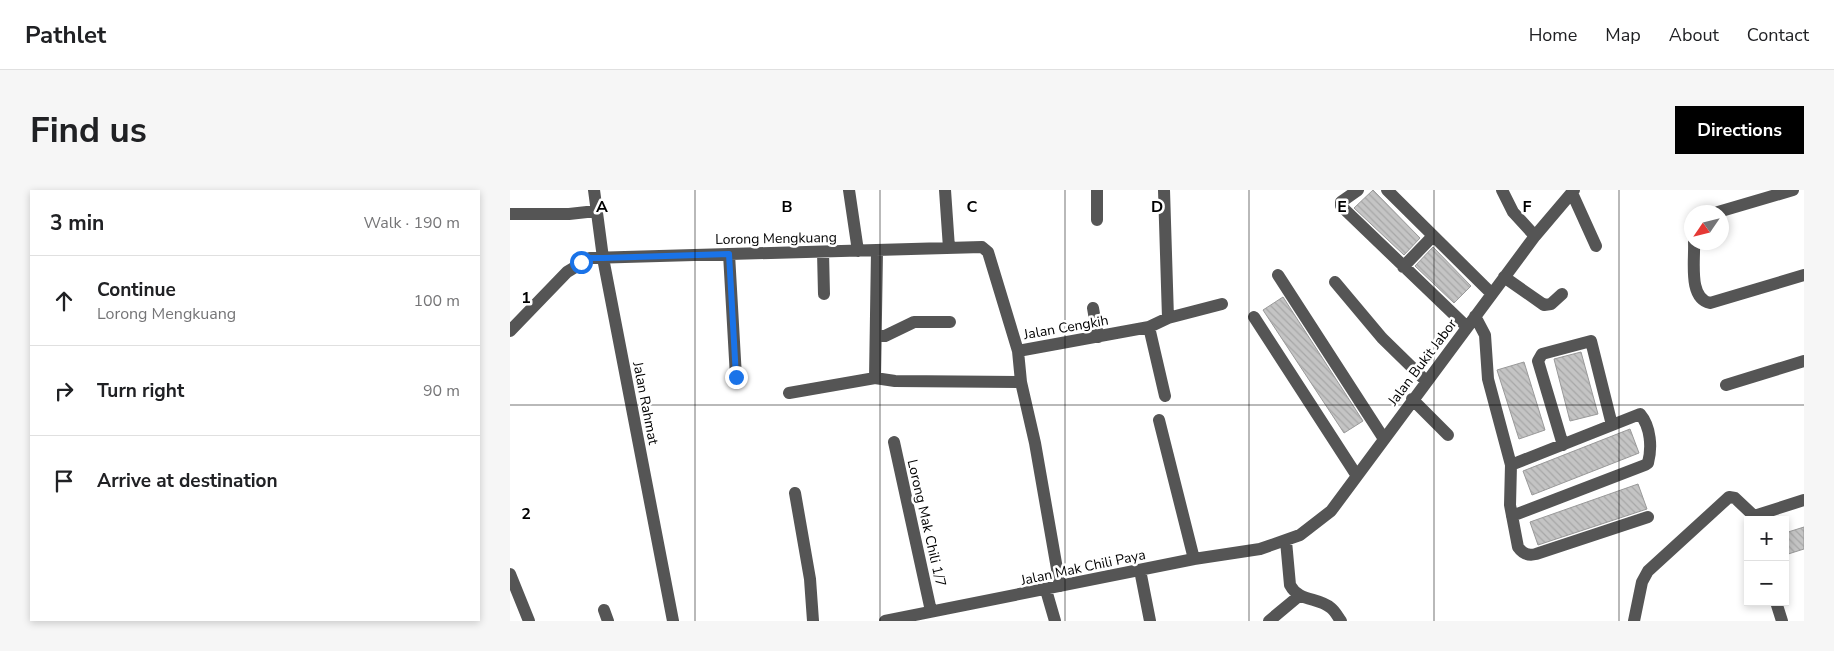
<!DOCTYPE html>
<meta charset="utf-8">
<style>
body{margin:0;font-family:"Nunito Sans",sans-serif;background:#f6f6f6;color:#202124}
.controls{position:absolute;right:15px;bottom:15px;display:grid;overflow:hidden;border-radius:0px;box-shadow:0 2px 8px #0003}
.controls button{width:45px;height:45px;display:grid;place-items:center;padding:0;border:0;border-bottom:1px solid #e0e0e0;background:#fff;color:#202124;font:25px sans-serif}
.compass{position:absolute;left:1174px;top:15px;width:45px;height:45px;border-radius:50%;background:#fff;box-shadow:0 2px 8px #0003;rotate:235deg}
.stop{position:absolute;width:15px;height:15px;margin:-11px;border:4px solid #1a73e8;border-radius:50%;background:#fff}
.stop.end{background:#1a73e8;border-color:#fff;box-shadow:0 1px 5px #0008}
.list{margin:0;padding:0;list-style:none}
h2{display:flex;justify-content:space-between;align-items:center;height:65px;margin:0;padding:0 20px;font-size:21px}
h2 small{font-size:16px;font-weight:400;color:#757577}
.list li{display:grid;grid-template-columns:32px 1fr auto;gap:15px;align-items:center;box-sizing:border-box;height:90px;padding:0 20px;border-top:1px solid #e0e0e0}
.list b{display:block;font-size:19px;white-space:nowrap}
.list p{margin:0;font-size:16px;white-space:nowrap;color:#757577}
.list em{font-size:16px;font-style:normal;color:#757577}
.icon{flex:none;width:28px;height:28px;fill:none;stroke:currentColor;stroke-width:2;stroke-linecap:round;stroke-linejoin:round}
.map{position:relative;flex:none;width:1294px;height:431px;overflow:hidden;border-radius:0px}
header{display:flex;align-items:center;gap:30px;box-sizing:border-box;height:70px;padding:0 25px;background:#fff;border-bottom:1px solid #e0e0e0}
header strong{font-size:24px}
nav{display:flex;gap:28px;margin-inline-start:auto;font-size:18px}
.intro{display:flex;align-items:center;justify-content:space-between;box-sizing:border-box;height:120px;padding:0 30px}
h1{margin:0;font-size:35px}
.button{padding:12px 22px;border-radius:0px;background:#000;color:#fff;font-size:18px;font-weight:700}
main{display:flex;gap:30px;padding:0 30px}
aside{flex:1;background:#fff;border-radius:0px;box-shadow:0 2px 8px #0003}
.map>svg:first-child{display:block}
.building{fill:url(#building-back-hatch);stroke:#999}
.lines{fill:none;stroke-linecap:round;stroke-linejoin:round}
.minor{stroke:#555;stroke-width:12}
.route{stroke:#1a73e8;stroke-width:6}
.grid{fill:none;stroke:#000;stroke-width:1;stroke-opacity:0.55}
.labels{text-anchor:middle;stroke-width:5;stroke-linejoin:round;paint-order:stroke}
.street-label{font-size:14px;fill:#000;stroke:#fff}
.grid-label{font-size:16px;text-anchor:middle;font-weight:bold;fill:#000;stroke:#fff;stroke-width:5;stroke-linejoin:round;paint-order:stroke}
</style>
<header>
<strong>Pathlet</strong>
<nav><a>Home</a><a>Map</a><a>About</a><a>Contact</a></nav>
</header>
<div class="intro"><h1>Find us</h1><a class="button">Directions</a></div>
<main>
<aside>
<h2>3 min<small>Walk · 190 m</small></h2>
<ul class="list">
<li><svg class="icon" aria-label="ahead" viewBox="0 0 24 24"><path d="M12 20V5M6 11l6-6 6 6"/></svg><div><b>Continue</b><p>Lorong Mengkuang</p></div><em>100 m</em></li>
<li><svg class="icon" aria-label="right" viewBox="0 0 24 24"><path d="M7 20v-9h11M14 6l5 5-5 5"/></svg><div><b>Turn right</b></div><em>90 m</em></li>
<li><svg class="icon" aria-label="arrive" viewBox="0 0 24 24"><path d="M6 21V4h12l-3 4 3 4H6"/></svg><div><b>Arrive at destination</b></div></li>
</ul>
</aside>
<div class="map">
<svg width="1294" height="431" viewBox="0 0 1294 431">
<defs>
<pattern id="building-back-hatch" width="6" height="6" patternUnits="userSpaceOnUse" patternTransform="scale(1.25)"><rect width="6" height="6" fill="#c4c4c4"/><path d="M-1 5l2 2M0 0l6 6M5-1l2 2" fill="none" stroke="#a7a7a7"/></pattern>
</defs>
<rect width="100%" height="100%" fill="#fff"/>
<path class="building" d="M863,0l47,48 -16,17 -50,-47z
M923,57l38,39 -17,17 -39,-37z
M773,107l80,124 -19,12 -81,-123z
M1071,162l17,62 -28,7 -16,-62z
M1014,172l21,68 -26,9 -22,-69z
M1120,239l9,24 -107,42 -9,-24z
M1128,294l9,25 -109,36 -8,-23z
M1294,337v22l-19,6v-22z"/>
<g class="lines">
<path class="minor" d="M84,0l9,68 70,363
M339,0l9,61
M435,0l4,58
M587,0v30
M848,0l-17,12v4l126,121
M877,0l105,104
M992,0l11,22 22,24
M1062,3l24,53
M1208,22l75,-22
M0,24h59l27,-3
M1184,52c1,19 -6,56 16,61l94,-28
M367,61l-2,127 20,3 126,1
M313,62l1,42
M219,64l7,123
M893,77l30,-31
M768,85l106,164
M994,87l40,28 7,-1 11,-10
M825,92l47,56 44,43
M583,118l5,29
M965,126l10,19 3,44 23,86 -1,40 8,42c5,7 10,9 18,7l112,-37
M744,127l103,159
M658,128l54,-14
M639,137l16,69
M0,141l57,-59 23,-14 392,-11 6,5 30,99
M366,146h9l29,-14h36
M1216,195l78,-24
M279,203l86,-15
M902,209l36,36
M649,230l35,139
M384,252l37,169
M1053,255l-25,-84 4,-7 49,-13 21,84
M1001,275l129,-51c11,13 12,34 8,49l-3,2 -133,51
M285,303l15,86 3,42
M1244,326l50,-16
M776,351l4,44c9,17 28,12 41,23 4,3 7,9 10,13
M630,380l10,51
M0,384l19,47
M550,396l-25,-143 -14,-61 -3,-31 131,-24 19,-9 -4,-128
M536,400l9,31
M1266,412l6,19
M94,420l4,11
M375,431l309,-62 66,-10 40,-14 31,-24 204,-275 39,-46
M759,431l30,-25
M1124,431l8,-39 6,-11 81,-74 6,1 19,18"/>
</g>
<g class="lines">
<path class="route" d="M71,72l9,-4h13l126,-4 7,123"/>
</g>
<path class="grid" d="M185,0v431M370,0v431M555,0v431M739,0v431M924,0v431M1109,0v431M0,215h1294"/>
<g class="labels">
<g class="street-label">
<text transform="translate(266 48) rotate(-1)" y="5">Lorong Mengkuang</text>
<text transform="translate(556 137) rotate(-10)" y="5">Jalan Cengkih</text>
<text transform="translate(912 172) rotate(-53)" y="5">Jalan Bukit Jabor</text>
<text transform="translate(136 213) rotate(79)" y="5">Jalan Rahmat</text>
<text transform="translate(417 333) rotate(77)" y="5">Lorong Mak Chili 1/7</text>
<text transform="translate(573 377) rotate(-12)" y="5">Jalan Mak Chili Paya</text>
</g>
</g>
<g class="grid-label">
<text x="92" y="22">A</text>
<text x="277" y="22">B</text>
<text x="462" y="22">C</text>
<text x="647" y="22">D</text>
<text x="832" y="22">E</text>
<text x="1017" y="22">F</text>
<text x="16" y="113">1</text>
<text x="16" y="329">2</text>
</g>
</svg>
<div class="controls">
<button>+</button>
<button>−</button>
</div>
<svg class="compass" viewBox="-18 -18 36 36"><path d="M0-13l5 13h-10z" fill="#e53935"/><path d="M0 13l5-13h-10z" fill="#757577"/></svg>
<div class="stop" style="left:71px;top:72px"></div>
<div class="stop end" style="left:226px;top:187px"></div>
</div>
</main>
